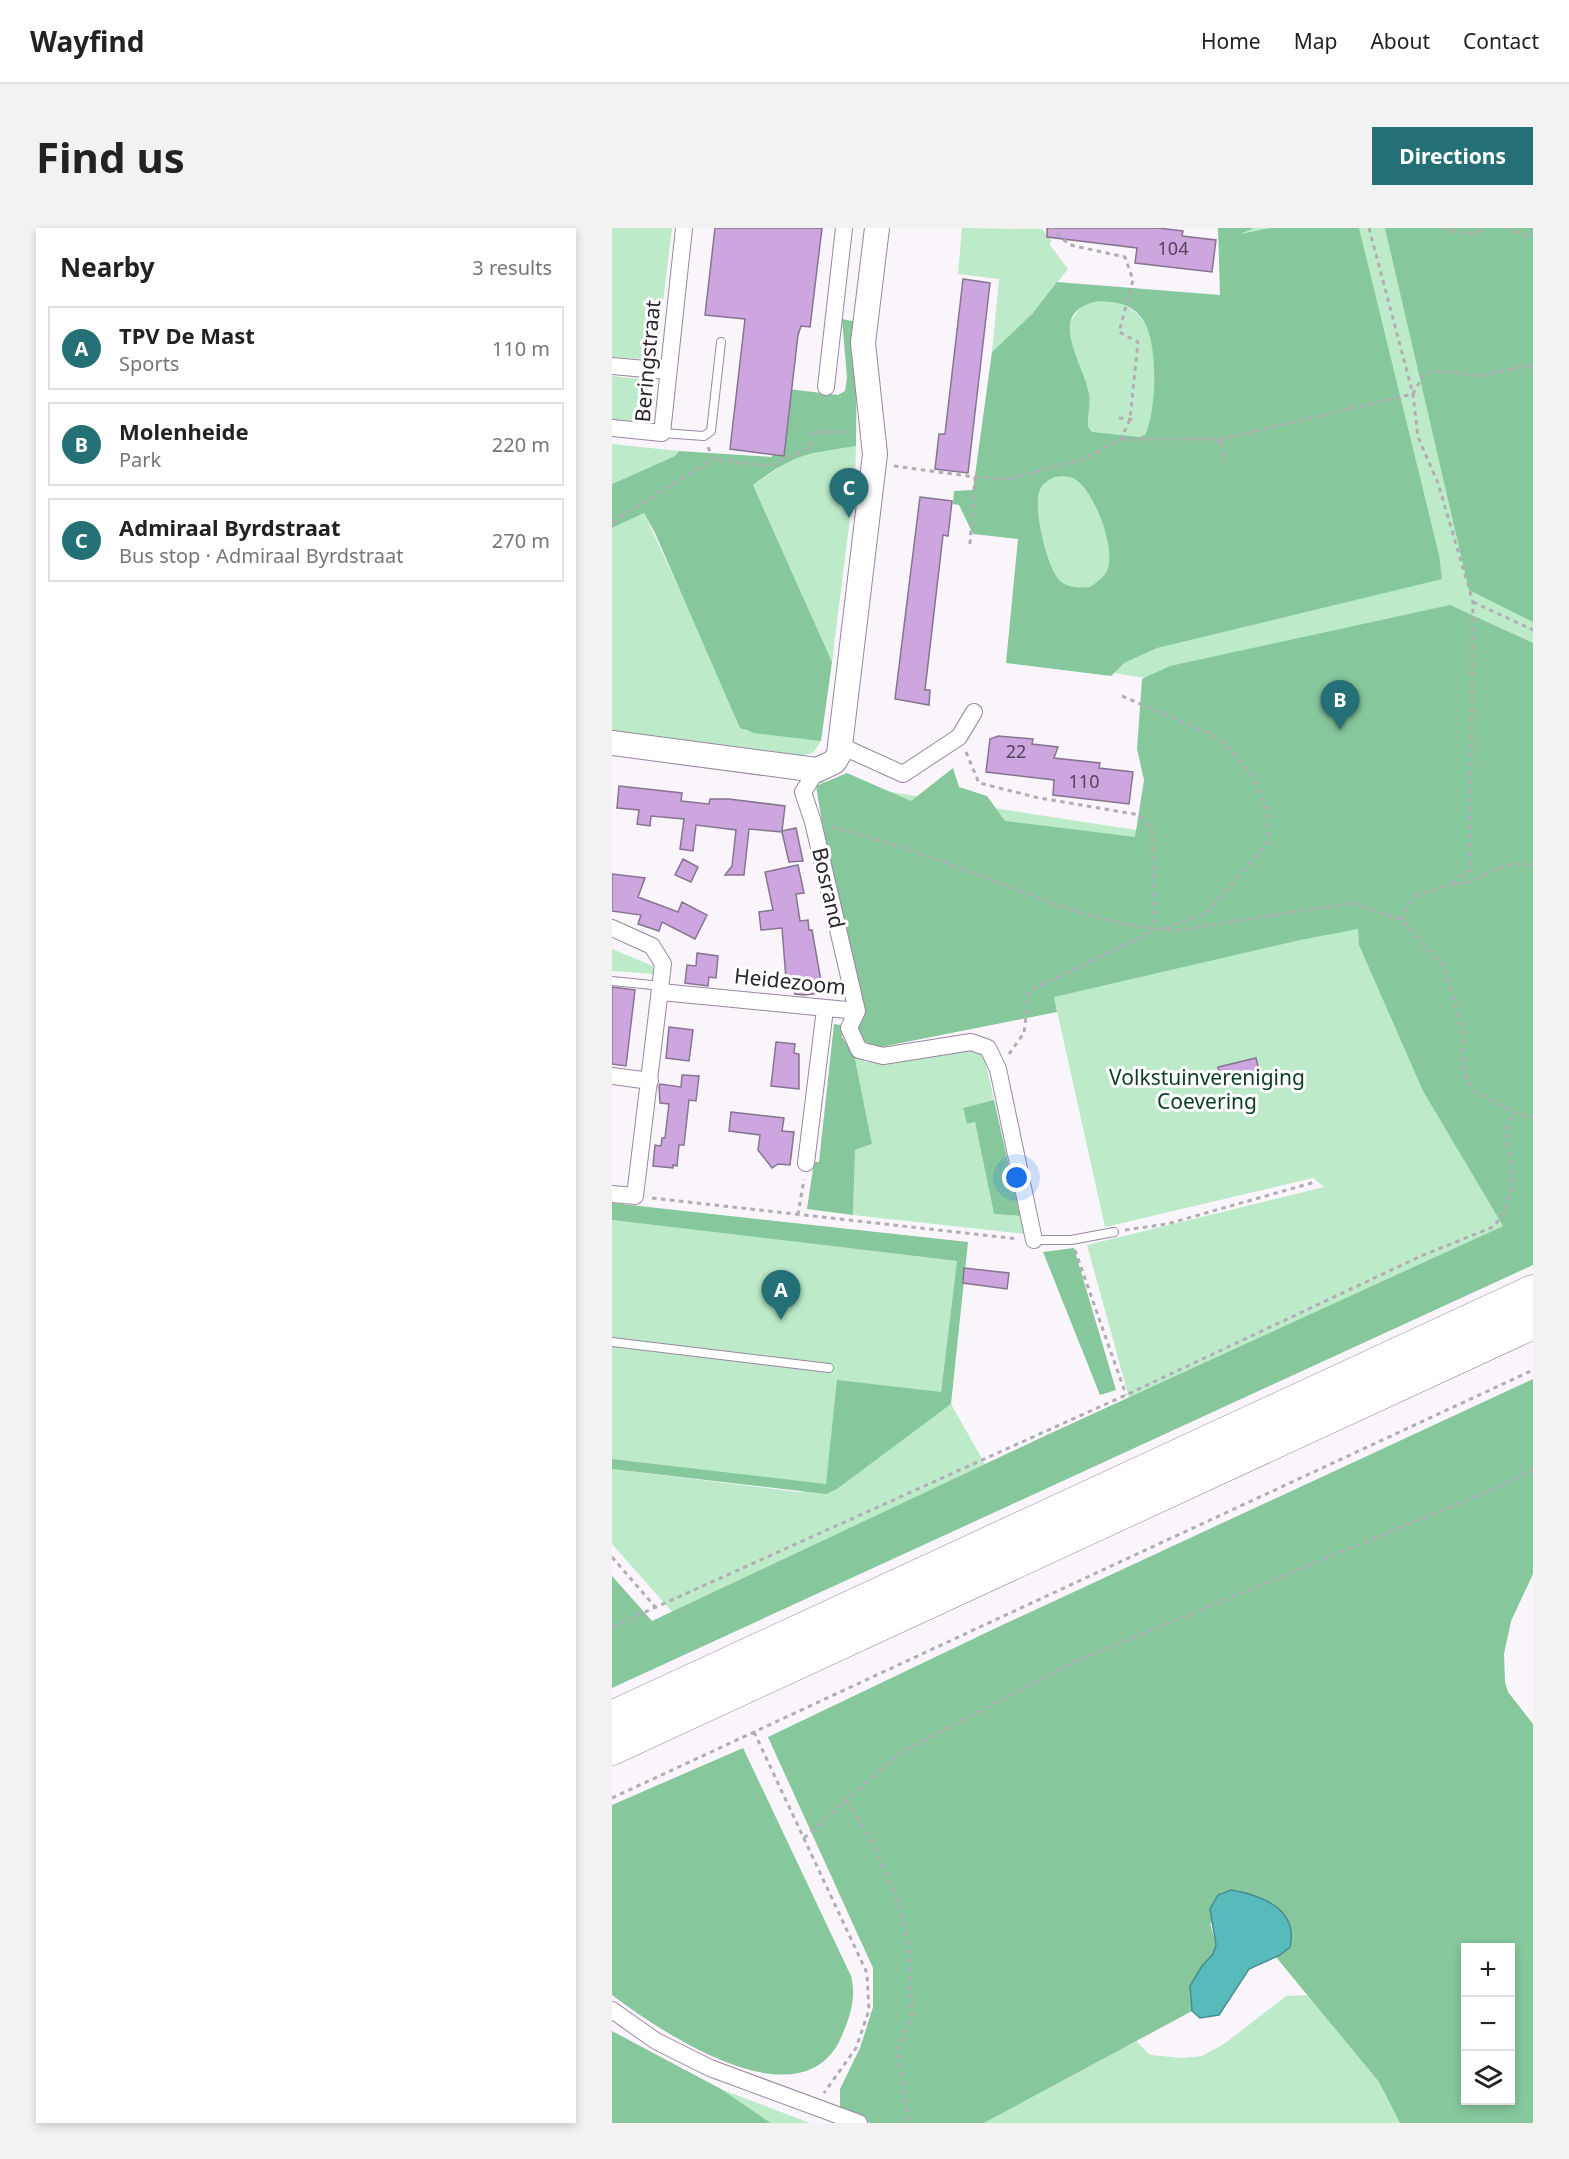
<!DOCTYPE html>
<meta charset="utf-8">
<style>
body{margin:0;font-family:"Noto Sans",sans-serif;background:#f2f2f2;color:#222}
.controls{position:absolute;right:18px;bottom:18px;display:grid;overflow:hidden;border-radius:0px;box-shadow:0 3px 9px #0003}
.controls button{width:54px;height:54px;display:grid;place-items:center;padding:0;border:0;border-bottom:2px solid #e0e0e0;background:#fff;color:#222;font:30px sans-serif}
.you{position:absolute;left:405px;top:950px;width:21px;height:21px;margin:-15px;border:4px solid #fff;border-radius:50%;background:#1a73e8;box-shadow:0 0 0 9px #1a73e833}
.badge{display:grid;place-items:center;width:39px;height:39px;border-radius:50%;background:#257076;color:#fff;font-size:20px;font-weight:700}
.pin{position:absolute;translate:-50% -50px;filter:drop-shadow(0 2px 3px #0008)}
.pin::after{content:'';position:absolute;top:32px;width:21px;height:18px;background:inherit;clip-path:polygon(0 0,100% 0,50% 100%)}
.list{margin:0;padding:0;list-style:none}
h2{display:flex;justify-content:space-between;align-items:center;height:78px;margin:0;padding:0 24px;font-size:26px}
h2 small{font-size:20px;font-weight:400;color:#767676}
.list li{display:grid;grid-template-columns:39px 1fr auto;gap:18px;align-items:center;box-sizing:border-box;height:84px;margin:0 12px 12px;padding:0 12px;border:2px solid #e0e0e0;border-radius:0px}
.list b{display:block;font-size:22px;white-space:nowrap}
.list p{margin:0;font-size:20px;white-space:nowrap;color:#767676}
.list em{font-size:20px;font-style:normal;color:#767676}
.icon{flex:none;width:33px;height:33px;fill:none;stroke:currentColor;stroke-width:2;stroke-linecap:round;stroke-linejoin:round}
.map{position:relative;flex:none;width:921px;height:1895px;overflow:hidden;border-radius:0px}
header{display:flex;align-items:center;gap:36px;box-sizing:border-box;height:84px;padding:0 30px;background:#fff;border-bottom:2px solid #e0e0e0}
header strong{font-size:28px}
nav{display:flex;gap:33px;margin-inline-start:auto;font-size:21px}
.intro{display:flex;align-items:center;justify-content:space-between;box-sizing:border-box;height:144px;padding:0 36px}
h1{margin:0;font-size:42px}
.button{padding:15px 27px;border-radius:0px;background:#257076;color:#fff;font-size:21px;font-weight:700}
main{display:flex;gap:36px;padding:0 36px}
aside{flex:1;background:#fff;border-radius:0px;box-shadow:0 3px 9px #0003}
.map>svg:first-child{display:block}
.green{fill:#bdebca}
.forest{fill:#86c79b;fill-rule:evenodd}
.water{fill:#57babb;stroke:#4a8d91;stroke-width:1.5}
.building{fill:#cda5df;stroke:#877490;stroke-width:1.5}
.lines{fill:none;stroke-linecap:round;stroke-linejoin:round}
.lane-casing{stroke:#9986a2;stroke-width:10}
.street-casing{stroke:#9986a2;stroke-width:18}
.secondary-casing{stroke:#9986a2;stroke-width:26}
.highway-casing{stroke:#9986a2;stroke-width:33}
.path{stroke:#b2adb5;stroke-width:3;stroke-dasharray:4.5 4.5;stroke-linecap:butt}
.lane{stroke:#fff;stroke-width:8}
.street{stroke:#fff;stroke-width:16}
.secondary{stroke:#fff;stroke-width:24}
.highway{stroke:#fff;stroke-width:32}
.labels{text-anchor:middle;stroke-width:6;stroke-linejoin:round;paint-order:stroke}
.number-label{font-size:18px;fill:#53445a}
.street-label{font-size:21px;fill:#2a232e;stroke:#fff}
.park-label{font-size:21px;fill:#0b3e21;stroke:#fff}
</style>
<header>
<strong>Wayfind</strong>
<nav><a>Home</a><a>Map</a><a>About</a><a>Contact</a></nav>
</header>
<div class="intro"><h1>Find us</h1><a class="button">Directions</a></div>
<main>
<aside>
<h2>Nearby<small>3 results</small></h2>
<ul class="list">
<li><span class="badge">A</span><div><b>TPV De Mast</b><p>Sports</p></div><em>110 m</em></li>
<li><span class="badge">B</span><div><b>Molenheide</b><p>Park</p></div><em>220 m</em></li>
<li><span class="badge">C</span><div><b>Admiraal Byrdstraat</b><p>Bus stop · Admiraal Byrdstraat</p></div><em>270 m</em></li>
</ul>
</aside>
<div class="map">
<svg width="921" height="1895" viewBox="0 0 921 1895">
<rect width="100%" height="100%" fill="#f9f5fb"/>
<path class="green" d="M0,0h60l-16,132 -44,-3z
M350,0l80,1 9,11 -1,5 18,24 -36,45 -40,38 7,-73 -41,-5z
M625,0h296v961l-174,-245 64,146 80,136 -374,172 -42,-153 237,-58 -11,-9 -208,49 -50,-225 -183,35 -52,-256 329,51 -4,-154 -132,-21 9,-141 49,-195c4,-6 8,-14 15,-17 22,-10 52,2 61,23l90,6z
M0,148l38,4 -6,43 -32,-3z
M0,216l67,7 -4,5 -63,28z
M244,218l-1,32 -23,184 -79,-177 43,-29 22,-6z
M32,285l101,218 76,10 -8,12 -13,3 -188,-25v-203z
M0,721l41,17 1,8 -42,-3z
M356,817l16,10 10,45 -31,8 4,16 8,-2 19,92 26,2 4,18 -171,-19 2,-65 17,-6 -18,-90 12,8h17z
M0,992l345,41 -16,131 -115,93 -214,-26z
M339,1176l34,60 -313,148 -60,-68v-75l186,23 39,-3z
M696,1767l71,87 21,41h-416l152,-82 14,14 32,3 20,-2 22,-12 62,-48z
M109,1861l89,34h-39z"/>
<path class="forest" d="M606,0h36l-14,6 31,-6h88l80,327 3,24 -285,69 -33,15 -13,13 -105,-13 12,-124 -45,-5 -14,-29 -6,-1 1,-13 19,-1 19,-138 40,-38 25,-32 163,13zM487,73c16,1 31,2 42,16 18,21 16,94 4,118l-6,2 -47,-5 -4,-5c-1,-11 3,-22 1,-33 -5,-31 -46,-83 10,-93zM442,249c6,-1 14,-1 19,1 21,10 44,72 34,93 -3,6 -11,12 -17,16 -10,1 -23,1 -31,-7 -12,-13 -27,-74 -19,-91 3,-6 9,-9 14,-12z
M773,0h148v394l-64,-32z
M230,91l15,3 -1,124c-51,8 -60,7 -103,39l79,177 -11,79 -67,-8 -14,-5 -85,-195 -11,-20 -32,15v-44l63,-28 4,-5 93,6 8,-69 58,7 7,-4 2,-13z
M838,377l83,38v622l-921,423v-112l40,45 397,-187 454,-208 -80,-135 -64,-146 -1,-16 -58,11 -246,57 3,15 -181,36 -13,-8 -8,-18 -39,-236 31,-13 64,28 42,-33 6,19 28,9 18,25 130,16 9,-57 -7,-31 5,-70 28,-13z
M222,796l7,1 1,12 12,17 18,90 -17,6 -2,65 -46,-6 7,-47h5z
M382,872l26,116 -26,-2 -19,-92 -8,2 -4,-16z
M0,975l356,39 -17,162 -114,85 -11,5 -214,-25v-10l214,25 11,-104 104,12 16,-131 -345,-41z
M462,1020l42,142 -16,5 -57,-143z
M921,1151v195l-22,47 -7,33 1,28 3,10 25,32v399h-133l-21,-41 -103,-125 14,-10 -80,-24 6,22 -3,9 -11,12 -12,27 2,18 -208,112h-114l-30,-16v-18l20,-41 13,-41v-39l-105,-231 230,-110zM854,1720h44v152h-44z
M131,1520l108,228c6,23 -2,44 -12,66 -43,81 -178,-10 -227,-47v-190z
M0,1803l109,58 50,34h-159z"/>
<path class="water" d="M619,1662c30,5 68,19 59,57l-10,8 -31,14 -30,46 -19,3 -8,-7 -2,-25 12,-20 11,-12 3,-9 -6,-36 8,-14z"/>
<path class="building" d="M103,0h107l-12,99 -9,-1 -3,9 -14,121 -54,-7 15,-130 -40,-4z
M435,0h111l25,3 -1,5 34,4 -4,32 -77,-9 2,-15 -90,-11z
M351,51l27,4 -22,190 -33,-4 4,-35h6z
M308,269l32,4 -4,35 -5,-1 -18,155h5l-1,15 -34,-6z
M386,508l35,3 -1,5 26,3 -4,11 46,5 -1,5 34,4 -4,32 -76,-9 1,-15 -68,-8 4,-33z
M7,558l63,7 -1,8 28,3 1,-5h19l56,7 -3,25 14,-3 7,33 -14,1 -7,-30 -33,-3 -5,46h-19l7,-9 4,-36 -40,-5 -3,26 -13,-2 4,-30 -33,-3 -1,10 -13,-2 2,-14 -22,-2z
M71,631l15,8 -7,15 -16,-7z
M186,637l6,28 -8,1 4,27 8,-1 1,10h3l9,51 -1,12 -16,2 -9,-1 -2,-15h-7l-4,-51 -21,2 -2,-18 14,-2 -8,-38z
M0,646l33,4 -7,19 40,15 4,-10 25,13 -12,24 -33,-17 -3,9 -21,-7 3,-9 -29,-4z
M85,725l21,3 -2,22 -7,-1 -1,9 -23,-3 2,-18 9,1z
M0,759l23,3 -9,76 -14,-2z
M57,799l24,3 -4,31 -23,-3z
M164,814l19,2 -1,9 5,1v35l-28,-3z
M644,830l3,13 -38,9 -3,-13z
M70,847l17,1 -3,25 -7,-1 -5,45h-5l-2,21 -4,-1v3l-20,-2 2,-21 6,1 1,-8h3l4,-34 -9,-1 -1,-17 1,-2 21,3z
M119,884l53,6 -2,13 12,1 -4,33 -12,-1 -6,4 -14,-18 2,-15 -31,-4z
M352,1040l45,5 -2,16 -44,-6z"/>
<g class="lines">
<g class="lane-casing">
<path id="lane" d="M50,205l42,3 7,-5 10,-89
M0,753l50,5
M422,1012h37l43,-8
M0,1114l217,26"/>
</g>
<g class="street-casing">
<path id="street" d="M0,138l56,5
M214,159l18,-159
M0,200l50,5 22,-205
M229,518l62,28 56,-37 15,-25
M205,542l-14,22 10,30 44,189
M0,700l40,18 11,18 -28,232 -23,-2
M49,764l196,19 -8,17 10,22 24,6 88,-14 17,6 10,21 36,171
M0,848l38,5
M194,935l19,-154
M0,1782l44,31 54,27 149,55"/>
</g>
<g class="secondary-casing">
<path id="secondary" d="M0,515l205,27 17,-8 5,-8 36,-300 -12,-111 14,-115"/>
</g>
<g class="highway-casing">
<path id="highway" d="M0,1489l921,-426
M0,1521l921,-426"/>
</g>
<path class="path" d="M757,0l44,166 5,43 20,46 35,119 -3,268 -21,15
M831,0c14,5 30,9 43,0
M895,0l19,7 7,-2
M507,190l18,2
M509,211h100l192,-45 10,-18 12,-5 43,5 55,-11
M605,215l4,-4 5,23
M96,219l5,12 57,7 40,-18 2,-16h42
M282,238l81,11 35,2 74,-20 37,-20 9,-20 8,-77 -19,-10 14,-52 -8,-23 -55,-12 -20,-17
M0,294l101,-63
M358,316l5,-67
M861,374l60,28
M510,468l96,41 33,36 17,37 1,31 -62,72 -44,16
M354,524l13,31 60,15 101,17 12,16 3,99
M220,599c51,13 99,30 149,49 63,24 130,53 199,54l172,-27 50,17 42,47 20,68 -2,19 4,25 8,12 41,22 18,4
M790,692l5,-14 9,-10 33,-11 23,-3 23,-13 18,-5 20,1
M397,826l15,-21 5,-42 124,-60
M40,970l366,41
M186,987l6,-36
M513,1002l42,-6 148,-42
M463,1022l51,145
M0,1329l45,52
M0,1399l514,-232 295,-139 72,-29 11,-13 9,-32 -6,-47 1,-11 7,-11
M142,1504l113,241 2,37 -13,38 -32,45
M0,1570l921,-428
M235,1573l25,39 29,69 9,49 2,58 -14,35 11,72
M192,1610l96,-85 174,-91 420,-173 39,-20"/>
<use href="#lane" class="lane"/>
<use href="#street" class="street"/>
<use href="#secondary" class="secondary"/>
<use href="#highway" class="highway"/>
</g>
<g class="labels">
<g class="number-label">
<text x="561" y="27">104</text>
<text x="404" y="530">22</text>
<text x="472" y="560">110</text>
</g>
<g class="street-label">
<text transform="translate(36 133) rotate(-85)" y="7">Beringstraat</text>
<text transform="translate(216 660) rotate(77)" y="7">Bosrand</text>
<text transform="translate(178 754) rotate(6)" y="7">Heidezoom</text>
</g>
<g class="park-label">
<text x="595" y="857">Volkstuinvereniging<tspan x="595" dy="24">Coevering</tspan></text>
</g>
</g>
</svg>
<div class="controls">
<button>+</button>
<button>−</button>
<button><svg class="icon" aria-label="layers" viewBox="0 0 24 24"><path d="M12 4l9 5-9 5-9-5zM3 14l9 5 9-5"/></svg></button>
</div>
<div class="you"></div>
<div class="pin badge" style="left:169px;top:1092px">A</div>
<div class="pin badge" style="left:728px;top:502px">B</div>
<div class="pin badge" style="left:237px;top:290px">C</div>
</div>
</main>
